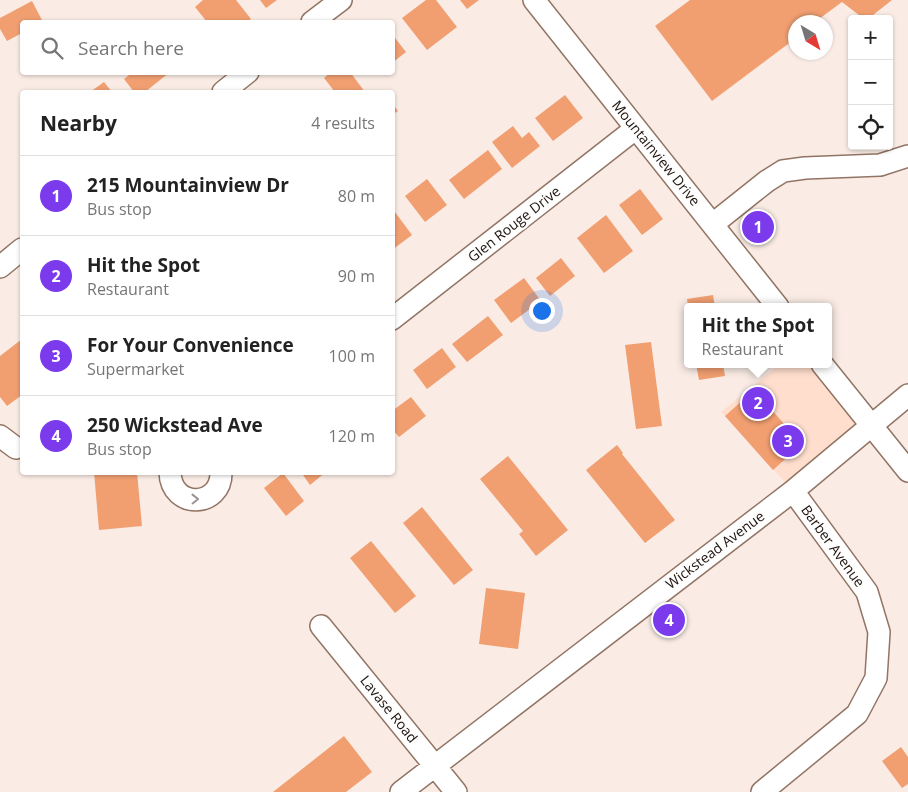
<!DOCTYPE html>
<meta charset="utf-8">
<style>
body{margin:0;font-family:"Open Sans",sans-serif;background:#f6f6f6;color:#222}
.controls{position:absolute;right:15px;top:15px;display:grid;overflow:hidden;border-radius:5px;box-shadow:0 1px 4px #0004}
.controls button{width:45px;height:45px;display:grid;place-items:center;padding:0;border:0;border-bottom:1px solid #e0e0e0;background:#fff;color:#222;font:25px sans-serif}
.compass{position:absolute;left:788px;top:15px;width:45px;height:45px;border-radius:50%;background:#fff;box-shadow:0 1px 4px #0004;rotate:142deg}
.you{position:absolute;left:541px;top:310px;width:18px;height:18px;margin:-12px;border:4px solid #fff;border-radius:50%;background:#1a73e8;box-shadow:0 0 0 8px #1a73e833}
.badge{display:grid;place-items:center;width:32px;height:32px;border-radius:50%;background:#7c3aed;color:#fff;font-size:16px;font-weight:700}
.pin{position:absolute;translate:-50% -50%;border:2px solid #fff;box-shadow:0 1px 5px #0006}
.popup{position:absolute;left:684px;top:303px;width:148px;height:65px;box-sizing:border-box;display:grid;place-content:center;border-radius:5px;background:#fff;filter:drop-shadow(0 1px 4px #0005);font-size:16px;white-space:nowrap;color:#767676}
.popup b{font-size:19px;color:#222}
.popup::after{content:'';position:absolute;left:50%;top:100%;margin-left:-10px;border:10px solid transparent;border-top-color:#fff}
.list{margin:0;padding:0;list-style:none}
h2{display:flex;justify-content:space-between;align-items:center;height:65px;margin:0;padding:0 20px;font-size:21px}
h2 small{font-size:16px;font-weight:400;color:#767676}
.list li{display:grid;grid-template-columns:32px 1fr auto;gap:15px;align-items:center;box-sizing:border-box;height:80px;padding:0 20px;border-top:1px solid #e0e0e0}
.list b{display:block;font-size:19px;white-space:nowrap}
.list p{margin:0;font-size:16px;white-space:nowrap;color:#767676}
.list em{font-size:16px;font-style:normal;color:#767676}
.icon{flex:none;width:28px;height:28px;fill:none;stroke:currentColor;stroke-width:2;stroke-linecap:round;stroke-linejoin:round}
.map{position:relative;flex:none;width:908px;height:792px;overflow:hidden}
.search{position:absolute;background:#fff;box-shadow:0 1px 4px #0004;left:20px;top:20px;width:375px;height:55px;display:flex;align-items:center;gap:12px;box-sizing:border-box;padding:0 18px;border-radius:5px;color:#767676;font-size:19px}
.panel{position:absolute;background:#fff;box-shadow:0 1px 4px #0004;left:20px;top:90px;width:375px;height:385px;border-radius:5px}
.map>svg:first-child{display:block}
.built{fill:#ffdecd}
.building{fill:#f19f71}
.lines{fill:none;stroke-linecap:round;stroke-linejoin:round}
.minor-casing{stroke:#927464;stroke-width:24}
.minor{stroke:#fff;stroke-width:21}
.oneway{stroke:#999492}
.labels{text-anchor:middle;stroke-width:5;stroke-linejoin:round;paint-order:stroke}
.street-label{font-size:14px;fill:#1d120c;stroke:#fdfdfd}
</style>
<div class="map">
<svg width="908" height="792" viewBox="0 0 908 792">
<rect width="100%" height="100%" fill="#faece5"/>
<path class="built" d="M780,364h42l48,61 -77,66 -72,-79z"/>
<path class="building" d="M203,0h33l15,19 -4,3h-40l-12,-15z
M260,0h17l-11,8z
M426,0h10l21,27 -30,23 -25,-32z
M460,0h19l-12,9z
M690,0h202l-24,19h-4l-22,-17 -27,20h-19v16l-84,63 -57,-75z
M32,1l11,21h-21v11l-15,8 -7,-12v-11z
M392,34l14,18 -14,11z
M133,72h37l-25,20h-11l-10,-13z
M331,72h19l15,20h-30l-11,-14z
M104,82l8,10h-22z
M565,95l18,23 -30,23 -18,-23z
M392,103l6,8 -6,4z
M513,126l9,12 7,-6 11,14 -28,22 -20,-26z
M488,150l14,19 -38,30 -15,-19z
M427,179l20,26 -22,17 -20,-26z
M640,189l23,30 -21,16 -23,-30z
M395,212l17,23 -20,15v-36z
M606,215l27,36 -29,22 -27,-35z
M561,258l14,18 -25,20 -14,-18z
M524,278l17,23 -30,22 -17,-23z
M713,295l2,12h-27l-1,-8z
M488,316l15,19 -36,27 -15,-18z
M22,339v56l-15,11 -7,-9v-41z
M651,342l11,84 -26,3 -11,-84z
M442,348l14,19 -29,22 -14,-19z
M696,364h27l2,12 -26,4z
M754,390l48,54 -29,26 -48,-54z
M411,397l15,19 -27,21 -7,-8v-18z
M617,445l6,8 -1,1 53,66 -30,23 -59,-73z
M508,456l60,74 -32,26 -17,-22 4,-3 -43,-52z
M94,472h43l5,54 -43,4z
M301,472h25l-16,13z
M283,473l21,28 -18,15 -22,-28z
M422,507l51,63 -19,15 -51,-62z
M371,541l45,55 -21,17 -45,-55z
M486,588l39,5 -7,56 -39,-5z
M344,736l28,36 -26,20h-73z
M901,747l7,10v27l-6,4 -20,-27z"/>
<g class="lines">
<g class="minor-casing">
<path id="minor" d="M534,0l244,307
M312,22l29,-22
M223,92l25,-20
M713,224l54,-43 16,-10 22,-3 75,-3 28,-9
M0,267l22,-18
M392,319l243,-190
M822,364l86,107
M0,436l16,12
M170,472c1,38 52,36 51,0
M321,626l135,166
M401,792l392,-301 115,-96
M762,792l95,-78 19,-36 3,-46 -12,-40 -74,-101"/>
</g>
<use href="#minor" class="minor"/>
</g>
<defs><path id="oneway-chevron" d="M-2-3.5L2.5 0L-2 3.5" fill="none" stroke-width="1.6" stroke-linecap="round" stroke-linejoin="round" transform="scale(1.25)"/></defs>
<use class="oneway" href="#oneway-chevron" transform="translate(195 499) rotate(-1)"/>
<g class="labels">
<g class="street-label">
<text transform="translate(656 153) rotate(51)" y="5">Mountainview Drive</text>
<text transform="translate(514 224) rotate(-38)" y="5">Glen Rouge Drive</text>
<text transform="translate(833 546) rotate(54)" y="5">Barber Avenue</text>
<text transform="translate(715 550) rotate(-37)" y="5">Wickstead Avenue</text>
<text transform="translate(389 709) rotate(51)" y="5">Lavase Road</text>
</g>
</g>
</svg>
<div class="controls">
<button>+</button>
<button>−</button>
<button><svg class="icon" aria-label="locate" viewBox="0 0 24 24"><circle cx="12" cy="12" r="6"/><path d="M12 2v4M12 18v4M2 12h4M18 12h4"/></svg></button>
</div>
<svg class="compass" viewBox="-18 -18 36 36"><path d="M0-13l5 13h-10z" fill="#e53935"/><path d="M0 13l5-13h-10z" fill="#767676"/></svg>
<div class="you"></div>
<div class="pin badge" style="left:758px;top:227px">1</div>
<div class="pin badge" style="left:758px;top:403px">2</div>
<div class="popup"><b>Hit the Spot</b>Restaurant</div>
<div class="pin badge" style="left:788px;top:441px">3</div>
<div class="pin badge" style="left:669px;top:620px">4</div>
<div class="search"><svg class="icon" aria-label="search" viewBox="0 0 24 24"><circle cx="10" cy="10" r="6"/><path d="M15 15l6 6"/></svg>Search here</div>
<section class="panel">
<h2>Nearby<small>4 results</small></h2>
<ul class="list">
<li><span class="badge">1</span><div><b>215 Mountainview Dr</b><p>Bus stop</p></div><em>80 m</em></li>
<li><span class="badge">2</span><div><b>Hit the Spot</b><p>Restaurant</p></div><em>90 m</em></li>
<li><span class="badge">3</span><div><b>For Your Convenience</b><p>Supermarket</p></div><em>100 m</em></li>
<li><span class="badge">4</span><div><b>250 Wickstead Ave</b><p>Bus stop</p></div><em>120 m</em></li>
</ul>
</section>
</div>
